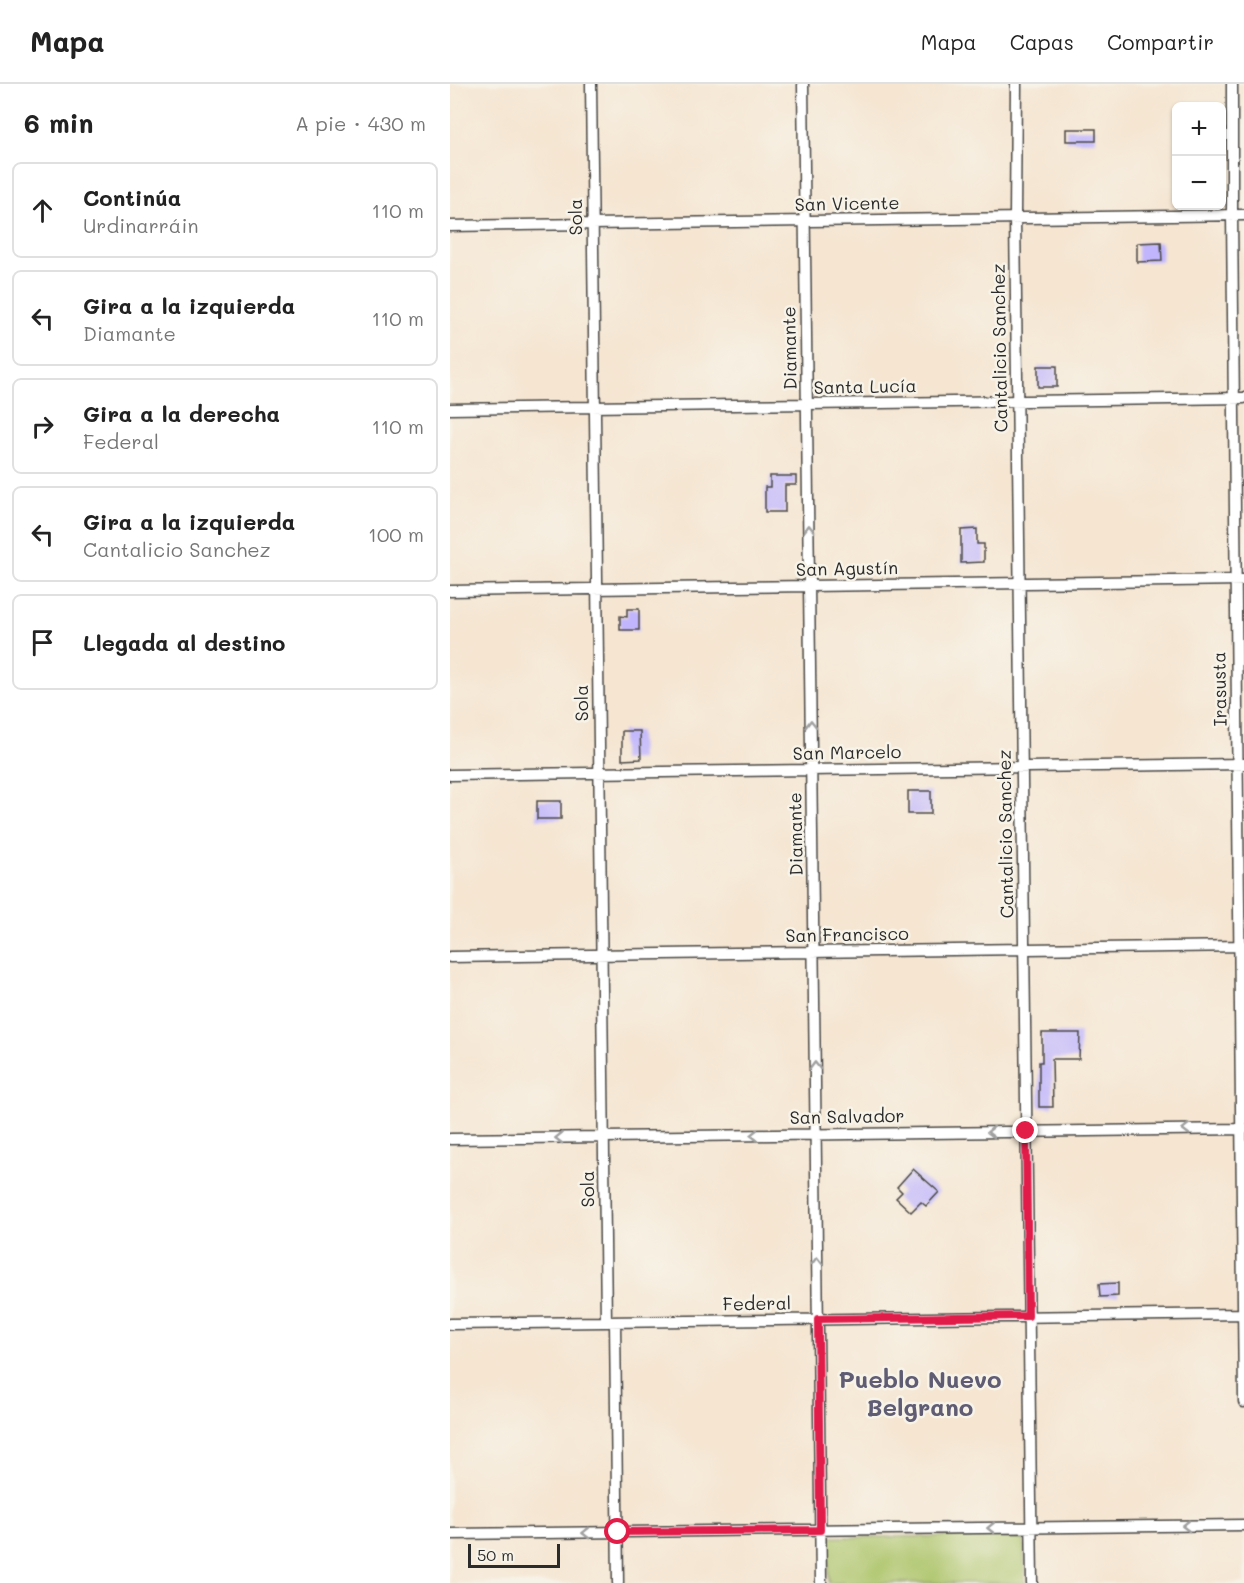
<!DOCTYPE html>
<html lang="es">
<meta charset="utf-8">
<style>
body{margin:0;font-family:Mali,sans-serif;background:#f2f2f2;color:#222}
.controls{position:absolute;right:18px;top:18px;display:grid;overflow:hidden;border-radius:9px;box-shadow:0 2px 4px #0004}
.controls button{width:54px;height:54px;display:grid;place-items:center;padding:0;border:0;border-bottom:2px solid #e0e0e0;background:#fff;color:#222;font:30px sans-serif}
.scale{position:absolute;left:18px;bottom:15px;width:92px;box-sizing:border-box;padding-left:6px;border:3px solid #2b2b2b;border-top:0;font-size:16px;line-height:21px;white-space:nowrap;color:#2b2b2b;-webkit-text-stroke:4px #f7f3e8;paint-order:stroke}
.stop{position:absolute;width:18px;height:18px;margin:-14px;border:4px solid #e11d48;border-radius:50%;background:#fff}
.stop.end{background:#e11d48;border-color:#fff;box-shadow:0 2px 6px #0008}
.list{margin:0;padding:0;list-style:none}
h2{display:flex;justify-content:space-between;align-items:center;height:78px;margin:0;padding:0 24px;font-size:26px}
h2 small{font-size:20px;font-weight:400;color:#767676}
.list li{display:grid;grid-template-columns:39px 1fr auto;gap:18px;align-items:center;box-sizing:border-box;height:96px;margin:0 12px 12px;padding:0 12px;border:2px solid #e0e0e0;border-radius:9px}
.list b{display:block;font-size:22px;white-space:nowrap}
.list p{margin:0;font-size:20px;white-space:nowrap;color:#767676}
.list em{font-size:20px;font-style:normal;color:#767676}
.icon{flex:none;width:33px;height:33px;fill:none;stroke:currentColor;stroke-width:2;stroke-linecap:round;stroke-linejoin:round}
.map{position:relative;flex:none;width:794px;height:1499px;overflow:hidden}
header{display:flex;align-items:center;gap:36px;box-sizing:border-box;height:84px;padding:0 30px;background:#fff;border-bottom:2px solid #e0e0e0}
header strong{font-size:28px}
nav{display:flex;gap:33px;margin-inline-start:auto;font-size:21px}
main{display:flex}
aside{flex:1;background:#fff}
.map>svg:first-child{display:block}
.green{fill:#acc469;stroke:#6c784a;stroke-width:1.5}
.building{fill:#c1b6fd}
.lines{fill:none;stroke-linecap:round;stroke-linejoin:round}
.street-casing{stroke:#494744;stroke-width:13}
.street{stroke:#fff;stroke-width:10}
.oneway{stroke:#a0a0a0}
.route{stroke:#e11d48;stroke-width:8}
.labels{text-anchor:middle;stroke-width:5;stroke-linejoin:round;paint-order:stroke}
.street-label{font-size:18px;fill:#2b2b2b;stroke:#f7f3e8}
.district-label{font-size:24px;font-weight:bold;fill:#605c74;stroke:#f7f3e8}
</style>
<header>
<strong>Mapa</strong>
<nav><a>Mapa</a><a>Capas</a><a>Compartir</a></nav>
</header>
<main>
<aside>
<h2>6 min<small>A pie · 430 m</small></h2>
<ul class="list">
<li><svg class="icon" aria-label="ahead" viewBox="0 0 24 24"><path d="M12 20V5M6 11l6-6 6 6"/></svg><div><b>Continúa</b><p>Urdinarráin</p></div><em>110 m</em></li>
<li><svg class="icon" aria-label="left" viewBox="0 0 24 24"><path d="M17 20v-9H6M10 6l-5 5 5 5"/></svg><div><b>Gira a la izquierda</b><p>Diamante</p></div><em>110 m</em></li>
<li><svg class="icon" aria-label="right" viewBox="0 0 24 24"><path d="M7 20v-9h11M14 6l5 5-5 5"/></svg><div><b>Gira a la derecha</b><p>Federal</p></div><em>110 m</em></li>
<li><svg class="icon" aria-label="left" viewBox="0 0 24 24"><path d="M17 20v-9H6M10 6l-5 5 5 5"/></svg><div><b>Gira a la izquierda</b><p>Cantalicio Sanchez</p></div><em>100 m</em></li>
<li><svg class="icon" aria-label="arrive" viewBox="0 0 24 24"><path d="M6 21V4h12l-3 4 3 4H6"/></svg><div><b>Llegada al destino</b></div></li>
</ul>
</aside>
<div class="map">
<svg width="794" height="1499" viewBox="0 0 794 1499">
<rect width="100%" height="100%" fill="#f7f3e8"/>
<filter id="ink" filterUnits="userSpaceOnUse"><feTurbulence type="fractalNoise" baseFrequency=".0167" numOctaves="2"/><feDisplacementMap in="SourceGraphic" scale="12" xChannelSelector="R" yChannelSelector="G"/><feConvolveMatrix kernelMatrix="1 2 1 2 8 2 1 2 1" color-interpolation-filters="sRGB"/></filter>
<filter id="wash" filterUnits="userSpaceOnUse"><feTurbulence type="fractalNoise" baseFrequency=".008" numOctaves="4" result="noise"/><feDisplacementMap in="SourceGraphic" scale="24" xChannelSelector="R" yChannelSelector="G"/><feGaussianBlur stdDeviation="1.35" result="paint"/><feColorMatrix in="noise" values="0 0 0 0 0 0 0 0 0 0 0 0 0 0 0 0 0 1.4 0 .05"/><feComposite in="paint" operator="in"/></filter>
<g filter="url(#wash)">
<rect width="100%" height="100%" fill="#f5e5d1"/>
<path class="green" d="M574,1452l1,47h-196l-1,-46z"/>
<g id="blocks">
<path class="building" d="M616,45h30v12h-30z
M711,158l1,19 -25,1v-19z
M588,282h19v21h-19z
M320,392h26v9h-11v27h-20v-25h5z
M527,445v15h7v18l-23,1v-33z
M177,525h12v21h-19v-14l7,1z
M172,647h18l1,28 -19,1z
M458,707h23v23h-23z
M87,717h24v18h-24z
M592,949h38l-1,26h-27l1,48h-14v-45h3z
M463,1085l26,23 -13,14 -5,-4 -10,10 -15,-14 6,-6 -5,-5z
M668,1199v13l-18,1 -1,-13z"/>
</g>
</g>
<g filter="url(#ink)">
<use href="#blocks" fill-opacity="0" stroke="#494744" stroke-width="1.5"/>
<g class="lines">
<g class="street-casing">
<path id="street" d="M141,0l15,1238
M353,0l18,1499
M566,0l-1,134 17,1365
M782,0v131l12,1187
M0,142l794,-11
M0,325l794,-11
M0,507l794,-11
M0,691l794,-11
M0,873l794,-11
M0,1055l794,-10
M165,1238l3,261
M0,1240l794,-10
M0,1450l794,-9"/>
</g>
<use href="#street" class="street"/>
</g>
<defs><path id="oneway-chevron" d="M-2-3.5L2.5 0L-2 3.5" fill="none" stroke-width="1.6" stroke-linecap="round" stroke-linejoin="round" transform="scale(1.5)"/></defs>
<g class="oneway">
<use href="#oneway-chevron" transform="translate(359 445) rotate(-91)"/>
<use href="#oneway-chevron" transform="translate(361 640) rotate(-91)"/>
<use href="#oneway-chevron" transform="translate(365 982) rotate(-91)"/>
<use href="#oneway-chevron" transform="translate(736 1045) rotate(179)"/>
<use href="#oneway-chevron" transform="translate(541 1048) rotate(179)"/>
<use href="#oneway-chevron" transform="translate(304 1051) rotate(179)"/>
<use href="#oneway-chevron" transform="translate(109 1054) rotate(179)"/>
<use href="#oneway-chevron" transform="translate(367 1177) rotate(-91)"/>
<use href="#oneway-chevron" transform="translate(736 1442) rotate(179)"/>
<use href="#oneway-chevron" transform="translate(541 1444) rotate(179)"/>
<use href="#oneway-chevron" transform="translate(136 1449) rotate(179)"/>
</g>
</g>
<g class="lines" filter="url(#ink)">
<path class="route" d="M168,1448l202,-2 -2,-211 210,-3 -2,-185"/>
</g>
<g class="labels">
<g class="street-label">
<text transform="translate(397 120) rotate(-1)" y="6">San Vicente</text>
<text transform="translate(126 133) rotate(-91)" y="6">Sola</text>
<text transform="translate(340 264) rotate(-91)" y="6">Diamante</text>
<text transform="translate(550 264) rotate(-91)" y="6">Cantalicio Sanchez</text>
<text transform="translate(415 303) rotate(-1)" y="6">Santa Lucía</text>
<text transform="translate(397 485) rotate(-1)" y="6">San Agustín</text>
<text transform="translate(770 605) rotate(-91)" y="6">Irasusta</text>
<text transform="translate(132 619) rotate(-91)" y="6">Sola</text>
<text transform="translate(397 669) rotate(-1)" y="6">San Marcelo</text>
<text transform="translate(346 750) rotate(-91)" y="6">Diamante</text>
<text transform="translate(556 750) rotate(-91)" y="6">Cantalicio Sanchez</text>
<text transform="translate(397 851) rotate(-1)" y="6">San Francisco</text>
<text transform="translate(397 1033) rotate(-1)" y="6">San Salvador</text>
<text transform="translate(138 1105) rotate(-91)" y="6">Sola</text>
<text transform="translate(307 1220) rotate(-1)" y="6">Federal</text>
</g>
<g class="district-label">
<text x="470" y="1304">Pueblo Nuevo<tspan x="470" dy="28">Belgrano</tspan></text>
</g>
</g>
</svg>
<div class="controls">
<button>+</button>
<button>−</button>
</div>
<div class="scale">50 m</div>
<div class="stop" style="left:168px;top:1448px"></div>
<div class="stop end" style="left:576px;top:1047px"></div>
</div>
</main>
